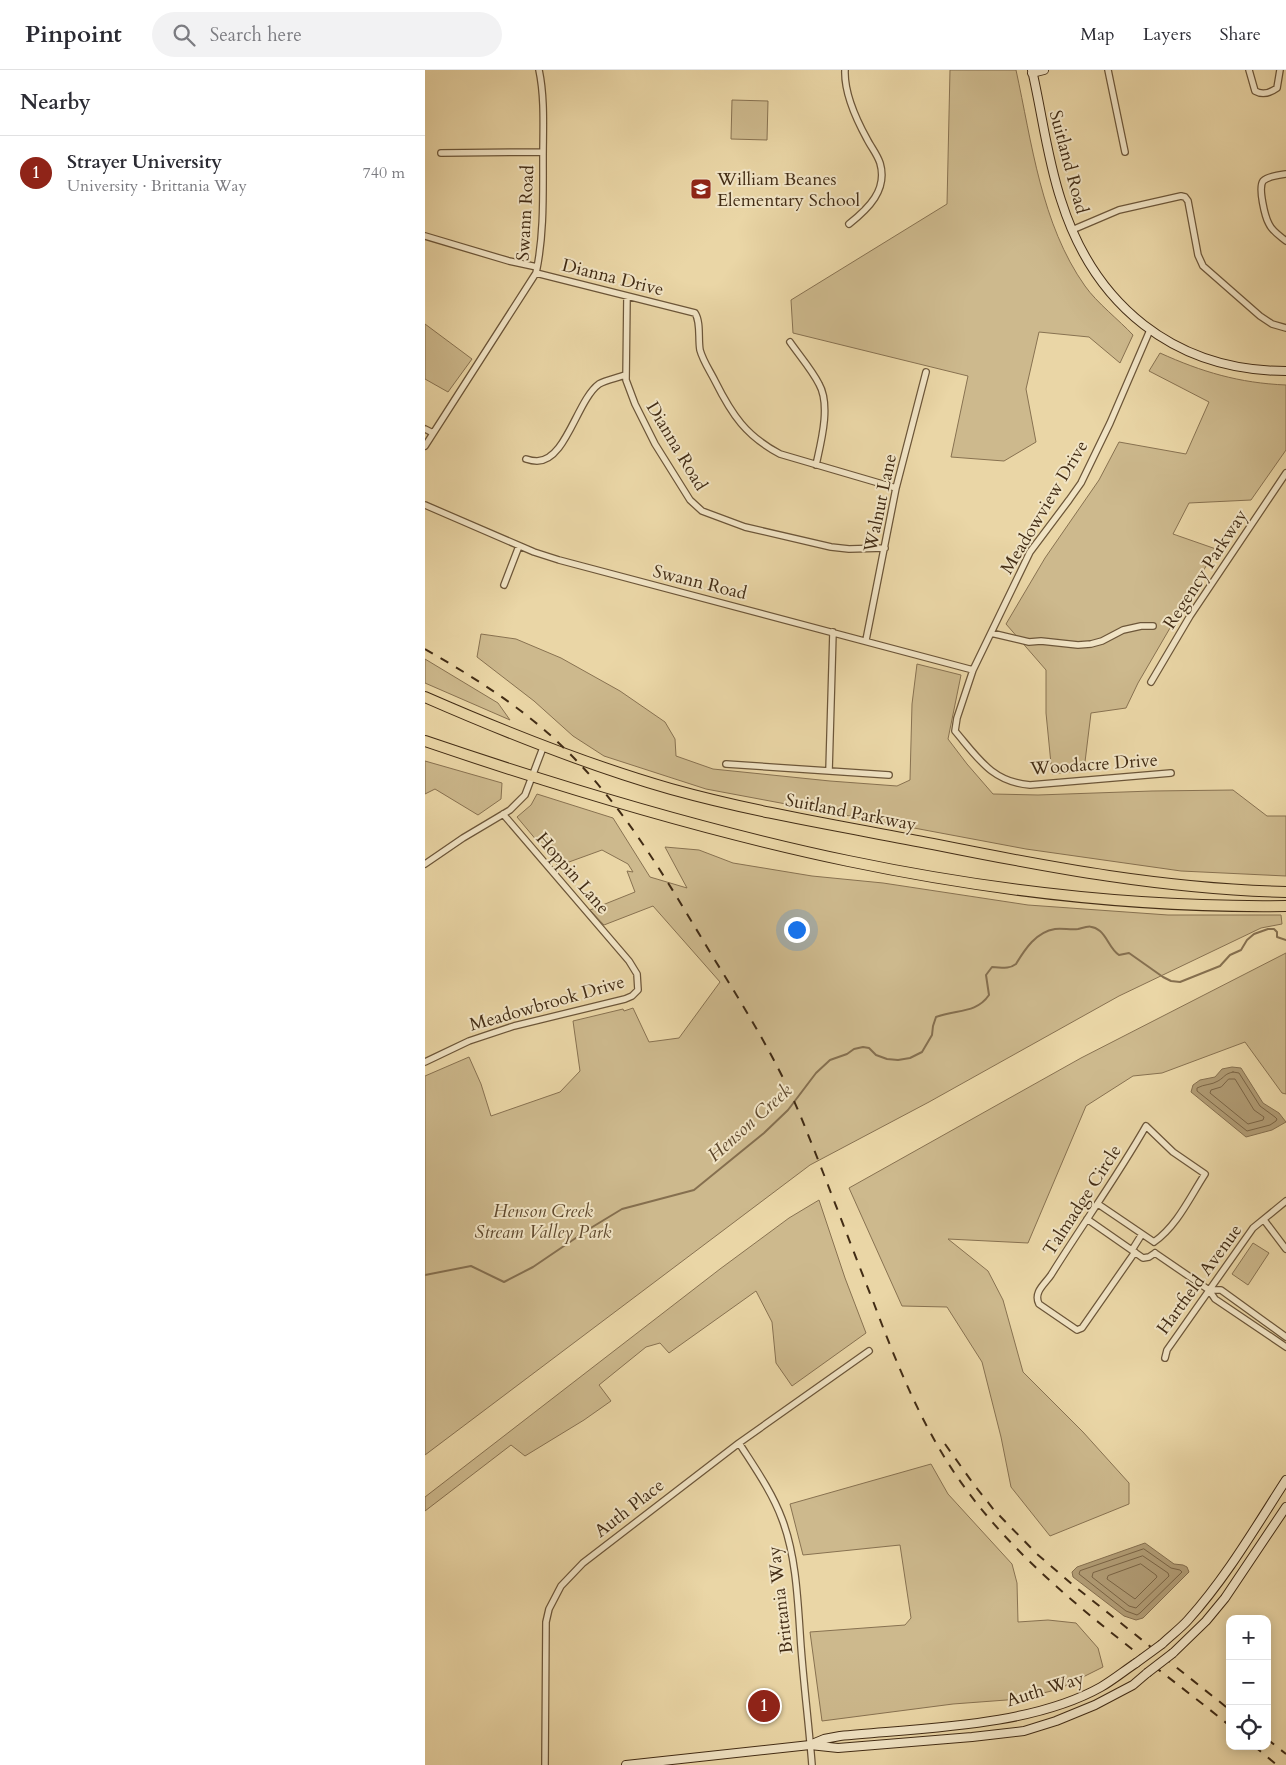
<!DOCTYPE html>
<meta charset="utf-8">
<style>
body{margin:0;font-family:Cardo,serif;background:#f2f2f3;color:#2b2b33}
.controls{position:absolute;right:15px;bottom:15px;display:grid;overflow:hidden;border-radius:10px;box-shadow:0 2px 12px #0003}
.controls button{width:45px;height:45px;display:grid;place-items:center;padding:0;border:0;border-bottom:1px solid #e1e1e2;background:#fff;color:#2b2b33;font:25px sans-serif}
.you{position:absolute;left:371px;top:859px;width:18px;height:18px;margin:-12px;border:4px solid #fff;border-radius:50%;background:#1a73e8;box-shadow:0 0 0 8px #1a73e833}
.badge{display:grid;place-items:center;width:32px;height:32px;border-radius:50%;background:#8f2418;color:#fff;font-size:16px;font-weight:700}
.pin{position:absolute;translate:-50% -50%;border:2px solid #fff;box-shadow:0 1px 5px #0006}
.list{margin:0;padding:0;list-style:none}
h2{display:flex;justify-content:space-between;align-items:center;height:65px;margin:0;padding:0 20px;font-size:21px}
h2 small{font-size:16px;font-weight:400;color:#7c7c81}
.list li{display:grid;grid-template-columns:32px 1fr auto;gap:15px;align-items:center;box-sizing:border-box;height:75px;padding:0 20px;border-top:1px solid #e1e1e2}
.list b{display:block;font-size:19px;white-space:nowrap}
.list p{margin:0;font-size:16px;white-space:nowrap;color:#7c7c81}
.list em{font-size:16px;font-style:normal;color:#7c7c81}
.icon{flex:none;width:28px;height:28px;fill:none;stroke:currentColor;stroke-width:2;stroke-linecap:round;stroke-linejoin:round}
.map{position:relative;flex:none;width:861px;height:1695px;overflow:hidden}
header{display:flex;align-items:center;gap:30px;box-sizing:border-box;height:70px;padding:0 25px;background:#fff;border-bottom:1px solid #e1e1e2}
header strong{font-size:24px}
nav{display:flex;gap:28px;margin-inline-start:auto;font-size:18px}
.search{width:350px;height:45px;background:#f2f2f3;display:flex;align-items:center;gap:12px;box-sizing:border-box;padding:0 18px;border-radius:28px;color:#7c7c81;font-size:19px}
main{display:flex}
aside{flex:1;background:#fff}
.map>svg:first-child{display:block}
.green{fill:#cdb98d;stroke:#887251}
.water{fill:#b19c75;stroke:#856f4f}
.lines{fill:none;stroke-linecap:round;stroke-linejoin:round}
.shore{stroke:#7a6445;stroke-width:1}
.stream{stroke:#856f4f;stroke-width:2}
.street-casing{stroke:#6c5639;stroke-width:8}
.secondary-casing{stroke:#422c15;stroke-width:10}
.highway-casing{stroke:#422c15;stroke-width:12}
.street{stroke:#f1e4c5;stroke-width:5.5}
.secondary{stroke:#f1e4c5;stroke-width:8}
.highway{stroke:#ead6a6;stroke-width:10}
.rail{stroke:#422c15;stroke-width:2;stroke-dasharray:9 9;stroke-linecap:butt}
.secondary-bridge-casing{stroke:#422c15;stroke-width:10;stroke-linecap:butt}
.secondary-bridge{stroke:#f1e4c5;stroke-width:8}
.labels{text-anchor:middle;stroke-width:4;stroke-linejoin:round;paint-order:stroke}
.street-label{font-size:18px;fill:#422c15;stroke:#f1e4c5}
.poi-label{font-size:18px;fill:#422c15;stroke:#f1e4c5;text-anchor:start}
.park-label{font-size:18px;font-style:italic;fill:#5e482d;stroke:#f1e4c5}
.water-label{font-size:19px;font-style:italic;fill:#5e482d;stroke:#f1e4c5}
</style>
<header>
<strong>Pinpoint</strong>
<div class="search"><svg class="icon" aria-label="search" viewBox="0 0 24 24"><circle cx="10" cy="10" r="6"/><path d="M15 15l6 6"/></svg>Search here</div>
<nav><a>Map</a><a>Layers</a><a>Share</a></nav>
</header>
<main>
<aside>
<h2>Nearby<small></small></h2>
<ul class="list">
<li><span class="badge">1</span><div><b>Strayer University</b><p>University · Brittania Way</p></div><em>740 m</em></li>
</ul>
</aside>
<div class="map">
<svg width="861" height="1695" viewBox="0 0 861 1695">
<rect width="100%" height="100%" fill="#ead6a6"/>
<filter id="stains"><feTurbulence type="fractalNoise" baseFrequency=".004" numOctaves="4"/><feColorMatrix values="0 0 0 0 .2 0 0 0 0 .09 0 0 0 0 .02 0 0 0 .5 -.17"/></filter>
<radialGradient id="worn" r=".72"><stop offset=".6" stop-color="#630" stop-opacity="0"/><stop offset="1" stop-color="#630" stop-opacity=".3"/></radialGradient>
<path class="green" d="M525,0h66c16,73 25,154 69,216 12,17 34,34 48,49l-13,28 -31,-26 -50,-5 -13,57 10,53 -32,19 -53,-4 17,-81 -175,-43 -2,-33 156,-96z
M307,30l36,1 -1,39 -36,-1z
M0,254l47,35 -24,33 -23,-13z
M735,283c42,19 79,30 126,32v65l-35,50 -62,3 -16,31 43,15 -78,134 -12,25 -35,5 -7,57 -32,4 -6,-61v-43l-40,-46 39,-66 54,-78 20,-38 67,12 23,-52 -60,-31z
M56,564l35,5 45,19 59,33 45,31 10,17 1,17 37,13 117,12 67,5 13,-6 2,-76 5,-40 44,11 -13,64 19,25 26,30 45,1 114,-4 81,-1 34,26h19v60l-105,-5 -155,-22 -320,-60 -102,-33 -31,-20 -39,-35 -57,-44z
M0,589l73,44 12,17 -85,-37z
M0,691l77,22 -1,16 -23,16 -43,-26 -10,5z
M112,724l76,24 37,59 37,11 -22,-41 34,3 34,13 79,13 71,7 145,22 140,10h113l1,9 -21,4 -142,68 -190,106 -119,63 -385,290v-379l44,-19 12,27 10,32 69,-24 20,-21 -7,-50 50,-12 1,2 9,-3 16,34 30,-4 41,-56 -67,-76 -49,19 -14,-15 45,-18 -8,-21 6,1 -5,-8 -26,-14 -44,16 -41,-49 14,-12z
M861,883v141l-4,-1 -37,-51 -83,31 -29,3 -47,30 -58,137 -80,-4 40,32 15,29 20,72 60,60 46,51v21l-79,32 -39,-49 -10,-50 -19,-75 -35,-55 -45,-1 -53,-118 232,-130z
M394,1130l26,78 21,55 -74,53 -16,-23 -4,-41 -16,-31 -87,62 -9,-10 -14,4 -47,38 12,16 -27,19 -59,36 -14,-11 -86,66v-14l295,-228 69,-51z
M828,1173l16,10 -21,32 -16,-11z
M506,1394l17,30 64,70 5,19 1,39 30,-2 28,3 22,25 5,19 -44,22 -39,10 -67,5 -131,17 -12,-89 95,-7 6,-7 -11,-73 -97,10 -13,-51z"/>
<path class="water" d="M807,997l9,1 22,35 16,10 7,9 -14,8 -26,7 -55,-45 2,-7 7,-5 15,-3 7,-8z
M720,1473l29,21 9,1 4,2 2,5 -46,46 -7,2 -12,-4 -51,-39 -1,-5 5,-5z"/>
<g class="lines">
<path class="shore" d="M808,1002l6,1 21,33 15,11 2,2 -1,2 -6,4 -23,6 -50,-40v-3c7,-4 15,-3 21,-7 7,-4 6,-7 15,-9z
M804,1009h6l19,31 10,7 -1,3 -15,4 -38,-31 1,-3 10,-3z
M719,1479l27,19 9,2 2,2 -42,41 -3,2 -11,-4 -47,-37 1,-3z
M718,1486l25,17 1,3 -33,32 -7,-2 -37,-29 1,-4z
M716,1494l15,11 1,2 -22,22 -28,-20 1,-3z"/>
<path class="stream" d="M0,1205l46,-9 33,16 29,-15 56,-38 33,-20 72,-19 70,-57 24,-23 28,-37 14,-13 17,-6 7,-5 9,-2 6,1 7,7 11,4 11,1 12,-2 12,-6 10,-17 1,-9 3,-9c20,-8 40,-3 53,-22l-3,-20 6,-8c9,0 16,3 24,-3 9,-15 20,-32 39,-35 7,-1 16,1 23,0 8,-2 14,-5 22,2 8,7 10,18 19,24l10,-2 34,24 8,4 9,1 40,-16 10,-11 11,-5 6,-10 7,-6 14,-5h6l3,3v5l9,3"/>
<g class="street-casing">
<path id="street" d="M420,0c-1,23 11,49 22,69 4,8 10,15 13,24 8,27 -12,46 -31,61
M683,0l17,82
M824,0l6,21c7,4 15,2 22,-3l3,-18
M16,83l102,-1
M861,104c-7,1 -18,2 -23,7 -5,7 2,36 6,43 3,7 11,12 17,17
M647,160l47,-20 62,-14 4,1 3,4 10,54 5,11 57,50 12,8 14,4
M0,166l84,25 28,6
M111,203l159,40c6,9 3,26 5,37 3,11 10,21 15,31 17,34 31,55 65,73l116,34
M202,226l-1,84 9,24 20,40 35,56 12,11 43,16 86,20 18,2 36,-1
M725,260l-40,93 -29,60 -12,17 -39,52 -57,118 -16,48 -2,13c23,27 37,51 75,54l141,-12
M365,272c9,13 22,28 29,42 12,21 2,58 -3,81
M0,359l8,4
M0,376l111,-173c8,-37 7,-77 7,-115 0,-28 2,-60 -4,-88
M101,389c3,1 7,2 11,2 29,0 40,-61 62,-77 7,-4 18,-6 26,-9
M0,435l109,47 25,8 414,110
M79,515l15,-39
M566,563l38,9 12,-1 37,4 13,-1 11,-3 21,-11 18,-4h12
M441,570l30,-152 30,-116
M726,612l39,-66 96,-143
M301,694l163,11
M404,701l4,-139
M0,794l38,-26 47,-28 15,-15 19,-50
M0,992l44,-21 45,-15 111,-27 7,-3 6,-6 -1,-16 -8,-13 -126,-147
M673,1134l56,38
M662,1149l56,39 6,-1 6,-4
M839,1150l22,29
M707,1180l10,-16
M710,1182l-53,76 -5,2 -38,-26c-6,-12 6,-20 12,-29 31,-50 66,-98 95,-149l27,26 32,22c-15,23 -28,52 -51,68
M730,1183l54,37 6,9 71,48
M784,1220h12l65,47
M740,1288l2,-8 86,-122 33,-27
M314,1373c16,25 33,49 43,76 15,39 16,88 19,128 3,40 8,79 11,118
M120,1695l1,-143 3,-13 12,-23 22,-23 156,-120 130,-92"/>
</g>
<g class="secondary-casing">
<path id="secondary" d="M607,0c10,43 15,88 29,130 33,105 113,171 225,171
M607,3l12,-3
M737,1574c8,-8 18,-15 26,-24 38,-42 67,-92 98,-140
M748,1583l33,-32 19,-23 61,-91
M387,1674l12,-5 16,-3c80,-8 190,-9 261,-49 12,-7 23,-16 35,-24
M201,1695l184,-20 28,3 134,-11 52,-6 32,-10 39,-16 38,-20 14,-12"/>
</g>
<g class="highway-casing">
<path id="highway" d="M0,627c80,35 162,68 246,92 86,24 175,38 262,55 119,24 232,45 353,48
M0,671c282,96 560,169 861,165"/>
</g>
<use href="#street" class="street"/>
<use href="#secondary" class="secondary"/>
<use href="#highway" class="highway"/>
<path class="rail" d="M0,579c52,30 103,62 145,105 59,59 100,132 143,203 34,55 68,109 92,170 23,57 45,116 68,174 21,56 43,111 75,162 70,110 183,182 282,263
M520,1374l30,42 19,24 43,44 36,31 157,125
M842,1669l19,15
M829,1676l23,19"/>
<g class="secondary-bridge-casing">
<path id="secondary-bridge" d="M711,1593l26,-19
M722,1603l26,-20"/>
</g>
<use href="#secondary-bridge" class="secondary-bridge"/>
</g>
<defs>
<g id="school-square" transform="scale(1.125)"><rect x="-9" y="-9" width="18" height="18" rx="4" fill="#8f2418" stroke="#f1e4c5"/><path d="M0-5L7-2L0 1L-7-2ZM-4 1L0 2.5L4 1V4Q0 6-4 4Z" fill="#fff"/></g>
</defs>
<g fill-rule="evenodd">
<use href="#school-square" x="276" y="119"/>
</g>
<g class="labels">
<g class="street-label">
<text transform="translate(644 92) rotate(75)" y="6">Suitland Road</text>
<text transform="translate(100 143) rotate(-87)" y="6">Swann Road</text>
<text transform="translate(188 207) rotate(14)" y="6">Dianna Drive</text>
<text transform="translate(252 376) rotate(59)" y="6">Dianna Road</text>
<text transform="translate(455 433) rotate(-78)" y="6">Walnut Lane</text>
<text transform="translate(619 437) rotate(-59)" y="6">Meadowview Drive</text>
<text transform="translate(780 499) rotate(-57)" y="6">Regency Parkway</text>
<text transform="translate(275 512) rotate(14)" y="6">Swann Road</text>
<text transform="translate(669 694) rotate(-4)" y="6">Woodacre Drive</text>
<text transform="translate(426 742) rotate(11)" y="6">Suitland Parkway</text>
<text transform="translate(148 803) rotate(49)" y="6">Hoppin Lane</text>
<text transform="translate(122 933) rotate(-16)" y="6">Meadowbrook Drive</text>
<text transform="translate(657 1130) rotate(-57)" y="6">Talmadge Circle</text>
<text transform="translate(774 1209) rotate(-54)" y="6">Hartfield Avenue</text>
<text transform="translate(204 1438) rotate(-38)" y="6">Auth Place</text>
<text transform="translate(355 1530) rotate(-97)" y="6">Brittania Way</text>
<text transform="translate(620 1619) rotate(-17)" y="6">Auth Way</text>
</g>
<g class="poi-label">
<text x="292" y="115">William Beanes<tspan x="292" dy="21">Elementary School</tspan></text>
</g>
<g class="park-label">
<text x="118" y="1147">Henson Creek<tspan x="118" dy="21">Stream Valley Park</tspan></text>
</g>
<g class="water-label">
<text transform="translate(324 1052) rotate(-42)" y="7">Henson Creek</text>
</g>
</g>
<rect width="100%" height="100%" filter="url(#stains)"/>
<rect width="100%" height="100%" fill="url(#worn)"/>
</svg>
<div class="controls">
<button>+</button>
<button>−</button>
<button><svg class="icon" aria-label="locate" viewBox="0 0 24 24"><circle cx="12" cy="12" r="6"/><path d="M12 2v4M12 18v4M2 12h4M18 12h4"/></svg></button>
</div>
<div class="you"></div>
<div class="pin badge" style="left:339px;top:1636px">1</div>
</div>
</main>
